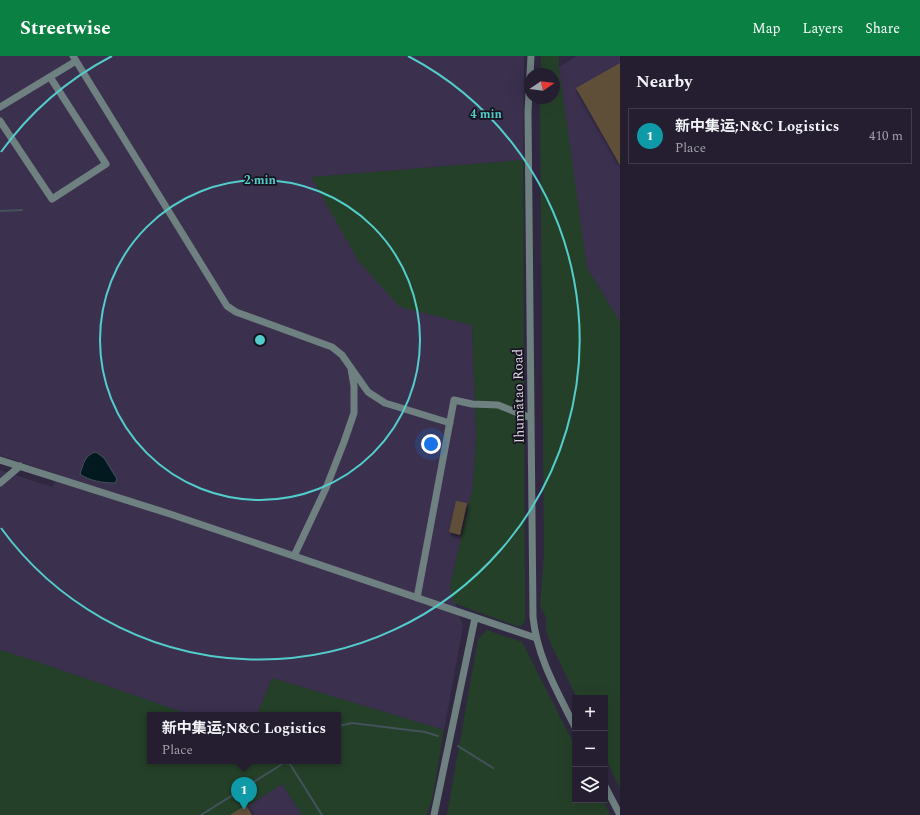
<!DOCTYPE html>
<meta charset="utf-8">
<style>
body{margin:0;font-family:Spectral,"Noto Sans SC",serif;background:#302b3c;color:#f1f3f6}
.controls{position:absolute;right:12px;bottom:12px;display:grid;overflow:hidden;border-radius:0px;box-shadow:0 4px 16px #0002}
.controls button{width:36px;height:36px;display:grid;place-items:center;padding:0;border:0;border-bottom:1px solid #413c4c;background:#241e30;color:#f1f3f6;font:20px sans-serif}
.compass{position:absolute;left:524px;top:12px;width:36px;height:36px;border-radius:50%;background:#241e30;box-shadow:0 4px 16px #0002;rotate:77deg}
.you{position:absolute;left:431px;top:388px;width:14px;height:14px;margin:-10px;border:3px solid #fff;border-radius:50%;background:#1a73e8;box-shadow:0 0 0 6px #1a73e833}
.badge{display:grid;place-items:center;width:26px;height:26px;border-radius:50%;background:#0b8043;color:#fff;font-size:13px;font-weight:700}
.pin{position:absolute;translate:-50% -33px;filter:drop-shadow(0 1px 2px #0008)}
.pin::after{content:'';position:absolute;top:21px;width:14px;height:12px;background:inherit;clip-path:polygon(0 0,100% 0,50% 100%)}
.popup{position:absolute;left:147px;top:656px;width:194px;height:52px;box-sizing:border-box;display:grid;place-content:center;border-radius:0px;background:#241e30;filter:drop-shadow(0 1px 3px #0005);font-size:13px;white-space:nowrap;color:#a3a2ab}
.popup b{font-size:15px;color:#f1f3f6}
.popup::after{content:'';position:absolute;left:50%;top:100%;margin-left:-8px;border:8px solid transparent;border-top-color:#241e30}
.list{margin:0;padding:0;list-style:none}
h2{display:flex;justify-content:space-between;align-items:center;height:52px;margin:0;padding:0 16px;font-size:17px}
h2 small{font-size:13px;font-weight:400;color:#a3a2ab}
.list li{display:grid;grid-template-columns:26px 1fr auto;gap:12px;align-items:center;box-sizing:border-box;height:56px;margin:0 8px 8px;padding:0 8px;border:1px solid #413c4c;border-radius:0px}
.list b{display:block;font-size:15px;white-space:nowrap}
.list p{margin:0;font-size:13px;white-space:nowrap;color:#a3a2ab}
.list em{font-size:13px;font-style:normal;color:#a3a2ab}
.icon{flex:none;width:22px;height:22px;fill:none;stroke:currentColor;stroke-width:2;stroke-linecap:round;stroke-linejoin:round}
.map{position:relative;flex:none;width:620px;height:759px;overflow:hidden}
header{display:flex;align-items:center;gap:24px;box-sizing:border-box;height:56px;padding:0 20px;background:#0b8043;color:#fff}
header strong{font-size:19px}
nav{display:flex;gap:22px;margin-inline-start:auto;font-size:14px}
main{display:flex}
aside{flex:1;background:#241e30}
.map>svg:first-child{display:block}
.built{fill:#3b314f}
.green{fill:#254029}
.water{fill:#021920;stroke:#43525b}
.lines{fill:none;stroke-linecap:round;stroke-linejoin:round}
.stream{stroke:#43525b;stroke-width:2}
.building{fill:#615037;filter:url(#shadow)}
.minor{stroke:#6f8081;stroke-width:7}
.ring{fill:none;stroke:#53cdcb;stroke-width:2}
.labels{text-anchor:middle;stroke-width:3.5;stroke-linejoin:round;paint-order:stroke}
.street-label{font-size:14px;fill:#dbd7e6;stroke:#17131e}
.centre{fill:#53cdcb;stroke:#17131e;stroke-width:2}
.ring-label{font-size:12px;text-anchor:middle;font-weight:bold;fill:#53cdcb;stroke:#17131e;stroke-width:3.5;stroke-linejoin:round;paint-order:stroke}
</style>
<header>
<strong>Streetwise</strong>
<nav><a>Map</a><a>Layers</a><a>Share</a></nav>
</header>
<main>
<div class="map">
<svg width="620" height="759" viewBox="0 0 620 759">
<defs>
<filter id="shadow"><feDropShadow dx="1.5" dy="2.5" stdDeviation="2" flood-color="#0009"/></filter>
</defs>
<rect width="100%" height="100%" fill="#302840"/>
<path class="built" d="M0,0h524l-1,104 -212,17 89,129 72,19 4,112 -3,49 -23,101 13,39 -19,104 -172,-52 -15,37h-66l-162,-56 -29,-9v-180l52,17 8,-12 -60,-20z
M577,0h43v266l-33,-54 -6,-32 -22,-169z
M282,728l20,31h-68z"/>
<path class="green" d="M541,0h18v11l28,201 33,54v466l-15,-31v-59h-28l-26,-54 -5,-14v-13l-6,-11 4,-52 -4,-454v-2h14v-24h-13z
M523,104l2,461 -4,5h-4l-63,-23 -4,-16 23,-101 3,-49 -4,-112 -72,-18 -41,-45 -48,-85z
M487,574l35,12 53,104v54h28l7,15h-163l31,-176z
M0,594l29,9 162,56h-41v46h188v-46h-81l15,-37 172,52 -11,65 -6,20h-125l-20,-31 -48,31h-234z"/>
<path class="water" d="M96,396l8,6 13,21 -2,4c-11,0 -26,-2 -35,-9 3,-9 5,-20 16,-22z"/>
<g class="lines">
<path class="stream" d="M0,155l22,-1
M338,670l14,-3 73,9 13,4
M458,690l35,22
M201,759l83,-52 6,1 32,51"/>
</g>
<path class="building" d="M620,7v102l-44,-77z
M456,445l11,2 -7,32 -11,-3z
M246,749l6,10h-22z"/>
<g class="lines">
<path class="minor" d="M73,0l154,250 9,6 96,35 10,8 26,37 17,11 65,20
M531,0l-3,56 5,505c4,40 24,74 42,110
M0,51l76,-46
M0,65l52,78 54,-35 -56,-87
M0,404l170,54 366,124
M0,427l20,-17
M294,500l32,-68 18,-46 10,-29v-27l-3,-17
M417,542l37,-198 18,4 26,1 33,13
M605,730l15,29
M434,759l41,-197"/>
</g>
<g class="ring">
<circle cx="260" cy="284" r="160"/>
<path d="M1 96A320 320 0 0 1 112 0M408 0A320 320 0 1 1 1 472"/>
</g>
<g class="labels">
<g class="street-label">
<text transform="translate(518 340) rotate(-91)" y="5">Ihumātao Road</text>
</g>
</g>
<circle cx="260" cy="284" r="6" class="centre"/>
<g class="ring-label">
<text x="486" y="62">4 min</text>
<text x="260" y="128">2 min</text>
</g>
</svg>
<div class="controls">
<button>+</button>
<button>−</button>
<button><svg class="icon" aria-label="layers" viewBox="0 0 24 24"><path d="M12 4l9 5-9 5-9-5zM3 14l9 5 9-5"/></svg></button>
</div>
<svg class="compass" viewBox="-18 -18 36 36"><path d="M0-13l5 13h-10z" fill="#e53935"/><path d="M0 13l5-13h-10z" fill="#a3a2ab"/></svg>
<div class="you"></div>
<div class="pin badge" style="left:244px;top:754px;background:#0f9aa8">1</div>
<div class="popup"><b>新中集运;N&amp;C Logistics</b>Place</div>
</div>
<aside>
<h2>Nearby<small></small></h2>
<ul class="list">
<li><span class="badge" style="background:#0f9aa8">1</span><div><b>新中集运;N&amp;C Logistics</b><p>Place</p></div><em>410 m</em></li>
</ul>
</aside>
</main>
